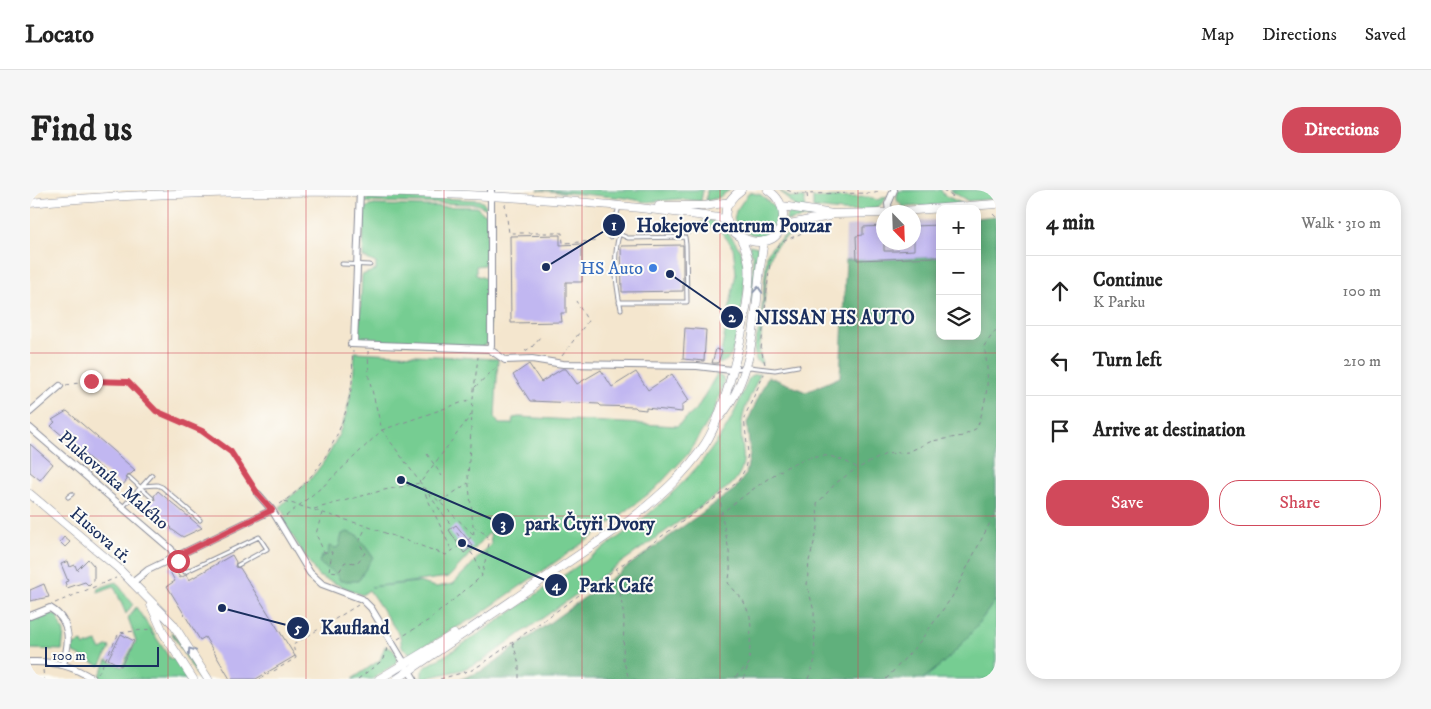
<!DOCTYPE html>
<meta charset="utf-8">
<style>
body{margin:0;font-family:"IM FELL DW Pica",serif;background:#f6f6f6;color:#222}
.controls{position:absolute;right:15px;top:15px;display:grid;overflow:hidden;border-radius:10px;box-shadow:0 2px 12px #0003}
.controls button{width:45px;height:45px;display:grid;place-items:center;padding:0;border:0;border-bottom:1px solid #e0e0e0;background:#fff;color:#222;font:25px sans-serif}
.compass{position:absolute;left:846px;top:15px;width:45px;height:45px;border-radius:50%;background:#fff;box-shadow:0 2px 12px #0003;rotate:157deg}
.scale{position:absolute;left:15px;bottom:12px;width:114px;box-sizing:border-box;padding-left:5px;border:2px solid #1b2f5e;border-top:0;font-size:14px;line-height:18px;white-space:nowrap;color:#1b2f5e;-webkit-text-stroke:4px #fdfcf7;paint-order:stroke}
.stop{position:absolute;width:15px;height:15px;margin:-11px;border:4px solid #d1495b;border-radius:50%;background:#fff}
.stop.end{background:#d1495b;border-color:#fff;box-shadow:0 1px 5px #0008}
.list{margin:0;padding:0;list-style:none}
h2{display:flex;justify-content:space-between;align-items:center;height:65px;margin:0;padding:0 20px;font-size:21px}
h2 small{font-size:16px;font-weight:400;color:#767676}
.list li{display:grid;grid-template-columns:32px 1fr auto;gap:15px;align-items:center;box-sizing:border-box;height:70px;padding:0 20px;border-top:1px solid #e0e0e0}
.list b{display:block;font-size:19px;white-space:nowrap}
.list p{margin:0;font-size:16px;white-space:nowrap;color:#767676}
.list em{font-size:16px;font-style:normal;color:#767676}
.actions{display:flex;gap:10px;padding:15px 20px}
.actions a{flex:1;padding:11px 0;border:1px solid #d1495b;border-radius:20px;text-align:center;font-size:18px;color:#d1495b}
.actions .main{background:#d1495b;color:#fff}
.icon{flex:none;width:28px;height:28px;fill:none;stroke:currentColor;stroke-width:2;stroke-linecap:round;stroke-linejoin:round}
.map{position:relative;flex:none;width:966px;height:489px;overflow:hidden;border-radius:20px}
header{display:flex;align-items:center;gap:30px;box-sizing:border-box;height:70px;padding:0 25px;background:#fff;border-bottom:1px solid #e0e0e0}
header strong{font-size:24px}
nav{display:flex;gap:28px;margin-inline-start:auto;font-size:18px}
.intro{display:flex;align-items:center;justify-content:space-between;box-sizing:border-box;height:120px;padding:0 30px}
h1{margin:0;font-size:35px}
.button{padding:12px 22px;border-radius:20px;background:#d1495b;color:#fff;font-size:18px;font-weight:700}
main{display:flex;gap:30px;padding:0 30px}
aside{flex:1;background:#fff;border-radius:20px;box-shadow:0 2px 12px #0003}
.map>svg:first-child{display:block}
.industrial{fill:#c8bfd8}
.green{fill:#76cd92;stroke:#487e78;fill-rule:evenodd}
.forest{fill:#60b07c;stroke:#3e706d}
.building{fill:#c1b7f1}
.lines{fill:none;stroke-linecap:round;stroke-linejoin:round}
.service-casing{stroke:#888a96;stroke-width:5}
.minor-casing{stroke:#888a96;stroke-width:8}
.tertiary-casing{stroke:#888a96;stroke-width:9}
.path{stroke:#888a96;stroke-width:1;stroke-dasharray:4 4;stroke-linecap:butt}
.service{stroke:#fff;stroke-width:3}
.minor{stroke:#fff;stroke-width:6}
.tertiary{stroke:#fff;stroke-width:8}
.oneway{stroke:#8d97ae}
.route{stroke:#d1495b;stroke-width:6}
.grid{fill:none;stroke:#d1495b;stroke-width:1;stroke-opacity:0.55}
.shop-dot{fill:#3f7fe0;stroke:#fdfcf7;stroke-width:2}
.labels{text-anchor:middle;stroke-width:4;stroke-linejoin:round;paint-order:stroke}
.shop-label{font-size:18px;fill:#366cbe;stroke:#fdfcf7;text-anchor:end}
.street-label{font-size:18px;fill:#1b2f5e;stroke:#fdfcf7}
.leader{fill:none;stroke:#1b2f5e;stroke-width:2}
.callout-dot{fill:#1b2f5e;stroke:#fdfcf7;stroke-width:2}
.mark-label{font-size:15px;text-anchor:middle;font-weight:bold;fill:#fff}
.callout-label{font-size:19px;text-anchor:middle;font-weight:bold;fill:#1b2f5e;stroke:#fdfcf7;stroke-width:4;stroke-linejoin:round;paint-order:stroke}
</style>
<header>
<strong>Locato</strong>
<nav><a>Map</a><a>Directions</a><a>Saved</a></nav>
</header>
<div class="intro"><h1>Find us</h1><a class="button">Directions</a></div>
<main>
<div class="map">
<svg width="966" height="489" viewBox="0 0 966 489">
<rect width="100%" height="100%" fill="#fdfcf7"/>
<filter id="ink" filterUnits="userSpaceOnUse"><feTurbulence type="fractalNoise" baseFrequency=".02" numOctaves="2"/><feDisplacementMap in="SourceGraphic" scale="10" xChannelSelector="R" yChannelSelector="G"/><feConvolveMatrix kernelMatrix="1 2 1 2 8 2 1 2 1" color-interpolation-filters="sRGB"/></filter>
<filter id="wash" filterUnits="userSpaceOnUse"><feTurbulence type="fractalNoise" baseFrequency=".0096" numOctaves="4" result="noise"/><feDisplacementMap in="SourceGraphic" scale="20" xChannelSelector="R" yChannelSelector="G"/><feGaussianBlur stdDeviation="1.12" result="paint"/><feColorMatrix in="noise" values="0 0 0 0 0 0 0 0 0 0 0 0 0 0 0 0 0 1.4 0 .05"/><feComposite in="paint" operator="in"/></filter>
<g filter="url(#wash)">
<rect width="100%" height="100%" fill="#f4e6ce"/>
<path class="industrial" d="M910,30v38l-95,4 1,-36 37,-3 1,19h30v-21z"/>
<path class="green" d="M508,0h165l-2,11 -21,-2 -34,3 -20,-4z
M677,0h23l-12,8 -12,3z
M749,0l10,7 15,1 2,11 -11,-2z
M911,0l3,5 19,9 -59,3c-8,-5 -8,-8 -6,-16z
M919,0h47v9l-28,2z
M719,2l12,3 19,17 -3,11 -15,14 -15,-4 -13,-13 2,-9z
M341,5l108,5 6,4 2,5 -11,-5 -112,-2z
M857,6c-9,24 -54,13 -74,12v-10l56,-1 8,3z
M344,15l103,2 6,6 4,1v46l-3,5 -8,1v9l11,4 2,5v56l-2,4 -7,4 -112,-7 -9,-5 3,-61 14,-5v-7l-13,-6 1,-49z
M757,22l27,2 2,2 -30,5z
M676,29c16,3 34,25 37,41 5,22 -3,73 -12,95 -2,5 -7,7 -12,9l17,-91 -3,-26 -14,-18 -12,-3 -8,1 2,-5h3z
M776,36l-1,4c-13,3 -25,9 -32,21 -9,16 -9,76 -14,99l3,14 -6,-4 -2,-10 7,-31 6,-65c8,-14 24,-23 39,-28z
M719,55l9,2 -5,57h-2l2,-47z
M325,162l143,7 -3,59 4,6h13l1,-6 6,-1 158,9 19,-16 21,-36 6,4 1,5 -11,31 -26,41 -32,34 -59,45 -116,80 -69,40 -9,-7 -2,-11 -31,-46 -7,5 -44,-19 -33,-52 -2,-4 3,-2 -6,-11c8,-10 22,-18 31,-29 32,-36 42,-78 44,-126zM460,342l1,12 -38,40 -17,3 -18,-5 -47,5 78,-10z
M730,184c-6,15 -16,32 -18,48 -4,26 11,39 -11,63l-249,176 -21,9 -39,9v-8l5,-5c43,-25 83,-53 124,-82 65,-44 132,-87 175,-156 9,-14 15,-32 22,-48l4,-5z
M86,392l17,22 -7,10 -12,-28 -16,6 -1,-3z
M966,409v80h-73c31,-23 51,-49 73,-80z
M106,417l35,53 3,-2 16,21h-88l-3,-2 8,-17 15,7 14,-26 -8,-23z
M18,423l9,2 7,18 -2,17 -32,-1v-29z
M141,442l3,2 28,45h-3z
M52,452l2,4 13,-4 4,8 8,-4 1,3 -10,17 -28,-14 1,-7z
M355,456l7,3 5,6 -1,8 -23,16h-21l28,-19z"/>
<path class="forest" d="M966,26v383c-23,33 -40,56 -73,80h-462l23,-9 251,-181 11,-15 4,-20 -3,-31 21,-47 38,16 34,-15 6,-117 94,-3v79h37v-118z
M317,342l10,3 16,22 -15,24h-18c-4,-12 -14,-10 -21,-19l2,-5 7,-3 1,-8 7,2 3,-2 3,-12z"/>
<g id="blocks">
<path class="building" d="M910,35v32l-83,3 -1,-24 7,-1v-8l21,-1v25h11l19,-1v-24z
M530,45v10l22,-1v38h-16v31h-5l1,9 -51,1 -1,-87z
M653,55v46l-61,1 -1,-46z
M655,138l21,2 -2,31 -21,-2z
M686,159l6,2 -4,12h-6z
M499,174l12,18 21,-13h4l11,15 24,-14 11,17 24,-15 12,18 24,-16 17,26 -7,5v7l-36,-4v2l-9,-1 -2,-2 -34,-1 -2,-2 -69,-3 -17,-26z
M37,221l68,59 -4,4 -5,1 1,5 -5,6 -71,-60 4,-4 -3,-2z
M0,254l23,20 -13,16 -10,-8z
M128,301l44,37 -19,9 -12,-8 1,-1 -26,-23 4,-4 5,-1 -1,-4z
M426,335l17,21 -9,7 -15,-23z
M34,347l6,5 -5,5 -5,-5z
M202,365l4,7 -1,5 5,1 55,88 -39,23h-26l-25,-42 -5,3 -33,-54 8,-5 -7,-13 5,-2 7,12 6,-3 3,5z
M58,369l6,7v15l-5,5 -4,-4 -18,6 -2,-6 3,-1 -7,-17 7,-3 2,6 5,-2 2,5z
M14,394l5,13 -19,4v-11z
M91,444l13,7 -13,25 -13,-7z"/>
</g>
</g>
<g filter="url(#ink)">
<use href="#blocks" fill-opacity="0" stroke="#888a96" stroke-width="1"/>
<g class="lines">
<g class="service-casing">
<path id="service" d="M582,41l16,7 57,-1 1,8 1,57h-68
M589,45c-6,22 -3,51 2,74
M580,47l9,-30
M312,74l28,1
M705,179l15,-2 25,3 23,-4
M99,287l23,21
M112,296l15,-1 5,2 38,33
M38,307l4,-3
M93,317l29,-32
M145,367l10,15 74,-35 8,12 -29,16"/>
</g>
<g class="minor-casing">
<path id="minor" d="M859,22l-1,-8 6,-14
M321,154l138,5
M324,154l6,-154
M459,159l16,11 27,-1 31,5 134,2 34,4
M459,159l2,-3v-156
M0,222l30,-26
M0,238l141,121 4,8
M228,304l14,16 38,63 12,11 40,15 9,9 43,71
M102,393l16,-13 124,-60
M0,426l20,-8c22,13 20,35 13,56
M0,472c25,-1 43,4 63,17"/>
</g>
<g class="tertiary-casing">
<path id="tertiary" d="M711,0c-51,37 40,81 42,26 0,-12 -6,-20 -15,-26
M0,13c77,-8 156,-10 234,-11 152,-2 304,4 455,26l8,3
M629,16h45l26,-4
M752,16l51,8 51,-1
M859,22l107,-8
M750,36l49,-10
M690,227c41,-50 33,-117 44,-176
M0,304l88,74 55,56 35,55
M121,415l13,29 29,45
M349,489l75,-45
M367,489l233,-159c27,-22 56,-46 75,-76 21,-31 48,-142 44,-180 -1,-9 -4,-17 -8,-25"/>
</g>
<path class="path" d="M757,0l10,4 78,-1 6,-3
M913,0l13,9
M777,4l1,8
M475,14l4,29h53l1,10 35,-2
M963,24l3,3
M660,45v-4l7,-7
M338,161l1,27 13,52 90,-31
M495,161l7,-4 8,-10
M532,166l26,-35 -12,-20
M735,174l-4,-15 9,-88 10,-18 24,-11 5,-5
M36,195l25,-4 37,1 28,29 46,20 29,21 23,35
M445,197l24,-22
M397,264l15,22
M392,297l30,64
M394,297l49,47
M691,305c-2,30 15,59 7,88l15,17 7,16 1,12 -2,36 -16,15
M254,311l82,25 80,29 13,-9
M410,312l28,-19
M250,314c40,-26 66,-75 72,-122 1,-10 0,-20 1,-31
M284,319l70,-19 36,-7 51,-68
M292,323l-6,21 8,18h8l-3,19 10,1 6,-10 12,1 8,-10 -6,-11 7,-15
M690,324c25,-18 68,-55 97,-58 15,-2 28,5 41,12l28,-14 22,-2 24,-11 31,-5 14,-8c11,-31 13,-50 7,-82l12,-16
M256,326l41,-33 55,-53 93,128 7,18 -53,44 -31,19
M444,337l13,8 2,9 -7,31
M438,350l6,-5 -6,-59 5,-78 5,-41
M587,379l7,50 -1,40 6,20
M25,413l61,-25
M483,453l6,21v15
M13,480l1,9
M68,484l21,-41 32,-4 5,8
M230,489l36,-21 -3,-13 65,-40
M328,489l26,-20 3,-11
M410,489l32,-9 13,-8 253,-180 7,-13 3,-16 -4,-35 20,-44
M713,489l5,-13
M778,489l7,-19 -1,-49 -7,-26 2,-24 9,-33 -1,-24 19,-21 21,-15
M856,489l32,-35 34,-47 44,-86"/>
<use href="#service" class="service"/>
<use href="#minor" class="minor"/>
<use href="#tertiary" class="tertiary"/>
</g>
<defs><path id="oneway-chevron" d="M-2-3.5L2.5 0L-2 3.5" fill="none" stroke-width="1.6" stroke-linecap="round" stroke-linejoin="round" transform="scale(1.25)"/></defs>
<g class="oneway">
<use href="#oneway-chevron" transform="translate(728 100) rotate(-86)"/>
<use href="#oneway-chevron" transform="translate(161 461) rotate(-124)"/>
</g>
</g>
<g class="lines" filter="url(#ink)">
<path class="route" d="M61,191l37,1 28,29 46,20 29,21 27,42 14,16 -97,47 3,4"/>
</g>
<path class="grid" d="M138,0v489M276,0v489M414,0v489M552,0v489M690,0v489M828,0v489M0,163h966M0,326h966"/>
<circle class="shop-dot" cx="623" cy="78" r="5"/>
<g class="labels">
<g class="shop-label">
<text x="613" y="84">HS Auto</text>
</g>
<g class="street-label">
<text transform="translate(84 290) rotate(41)" y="6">Plukovníka Malého</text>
<text transform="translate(71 345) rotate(41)" y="6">Husova tř.</text>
</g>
</g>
<path class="leader" d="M516 77L584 35M640 84L702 127M371 290L473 334M432 353L526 395M192 418L268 438"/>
<g class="callout-dot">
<circle cx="516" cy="77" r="5"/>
<circle cx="640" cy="84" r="5"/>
<circle cx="371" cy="290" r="5"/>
<circle cx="432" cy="353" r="5"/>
<circle cx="192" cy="418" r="5"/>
<circle cx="584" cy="35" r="12"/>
<circle cx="702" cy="127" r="12"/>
<circle cx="473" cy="334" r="12"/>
<circle cx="526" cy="395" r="12"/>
<circle cx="268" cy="438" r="12"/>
</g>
<g class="mark-label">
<text x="584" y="40">1</text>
<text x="702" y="132">2</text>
<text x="473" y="339">3</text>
<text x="526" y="400">4</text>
<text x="268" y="443">5</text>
</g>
<g class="callout-label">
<text x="704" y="42">Hokejové centrum Pouzar</text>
<text x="805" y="134">NISSAN HS AUTO</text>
<text x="560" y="340">park Čtyři Dvory</text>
<text x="586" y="402">Park Café</text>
<text x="325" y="444">Kaufland</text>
</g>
</svg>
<div class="controls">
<button>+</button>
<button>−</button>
<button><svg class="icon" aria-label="layers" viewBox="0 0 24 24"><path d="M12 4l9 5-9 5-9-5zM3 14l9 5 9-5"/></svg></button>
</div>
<svg class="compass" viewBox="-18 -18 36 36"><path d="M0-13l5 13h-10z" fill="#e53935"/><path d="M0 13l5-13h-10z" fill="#767676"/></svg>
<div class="scale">100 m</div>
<div class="stop" style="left:148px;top:371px"></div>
<div class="stop end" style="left:61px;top:191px"></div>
</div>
<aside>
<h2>4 min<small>Walk · 310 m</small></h2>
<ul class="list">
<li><svg class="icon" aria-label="ahead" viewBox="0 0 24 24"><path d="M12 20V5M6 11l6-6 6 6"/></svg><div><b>Continue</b><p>K Parku</p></div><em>100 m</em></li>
<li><svg class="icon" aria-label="left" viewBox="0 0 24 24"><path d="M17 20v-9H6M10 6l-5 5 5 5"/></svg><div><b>Turn left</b></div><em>210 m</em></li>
<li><svg class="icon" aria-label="arrive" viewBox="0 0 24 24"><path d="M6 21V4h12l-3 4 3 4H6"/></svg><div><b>Arrive at destination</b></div></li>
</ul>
<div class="actions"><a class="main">Save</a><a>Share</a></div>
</aside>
</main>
